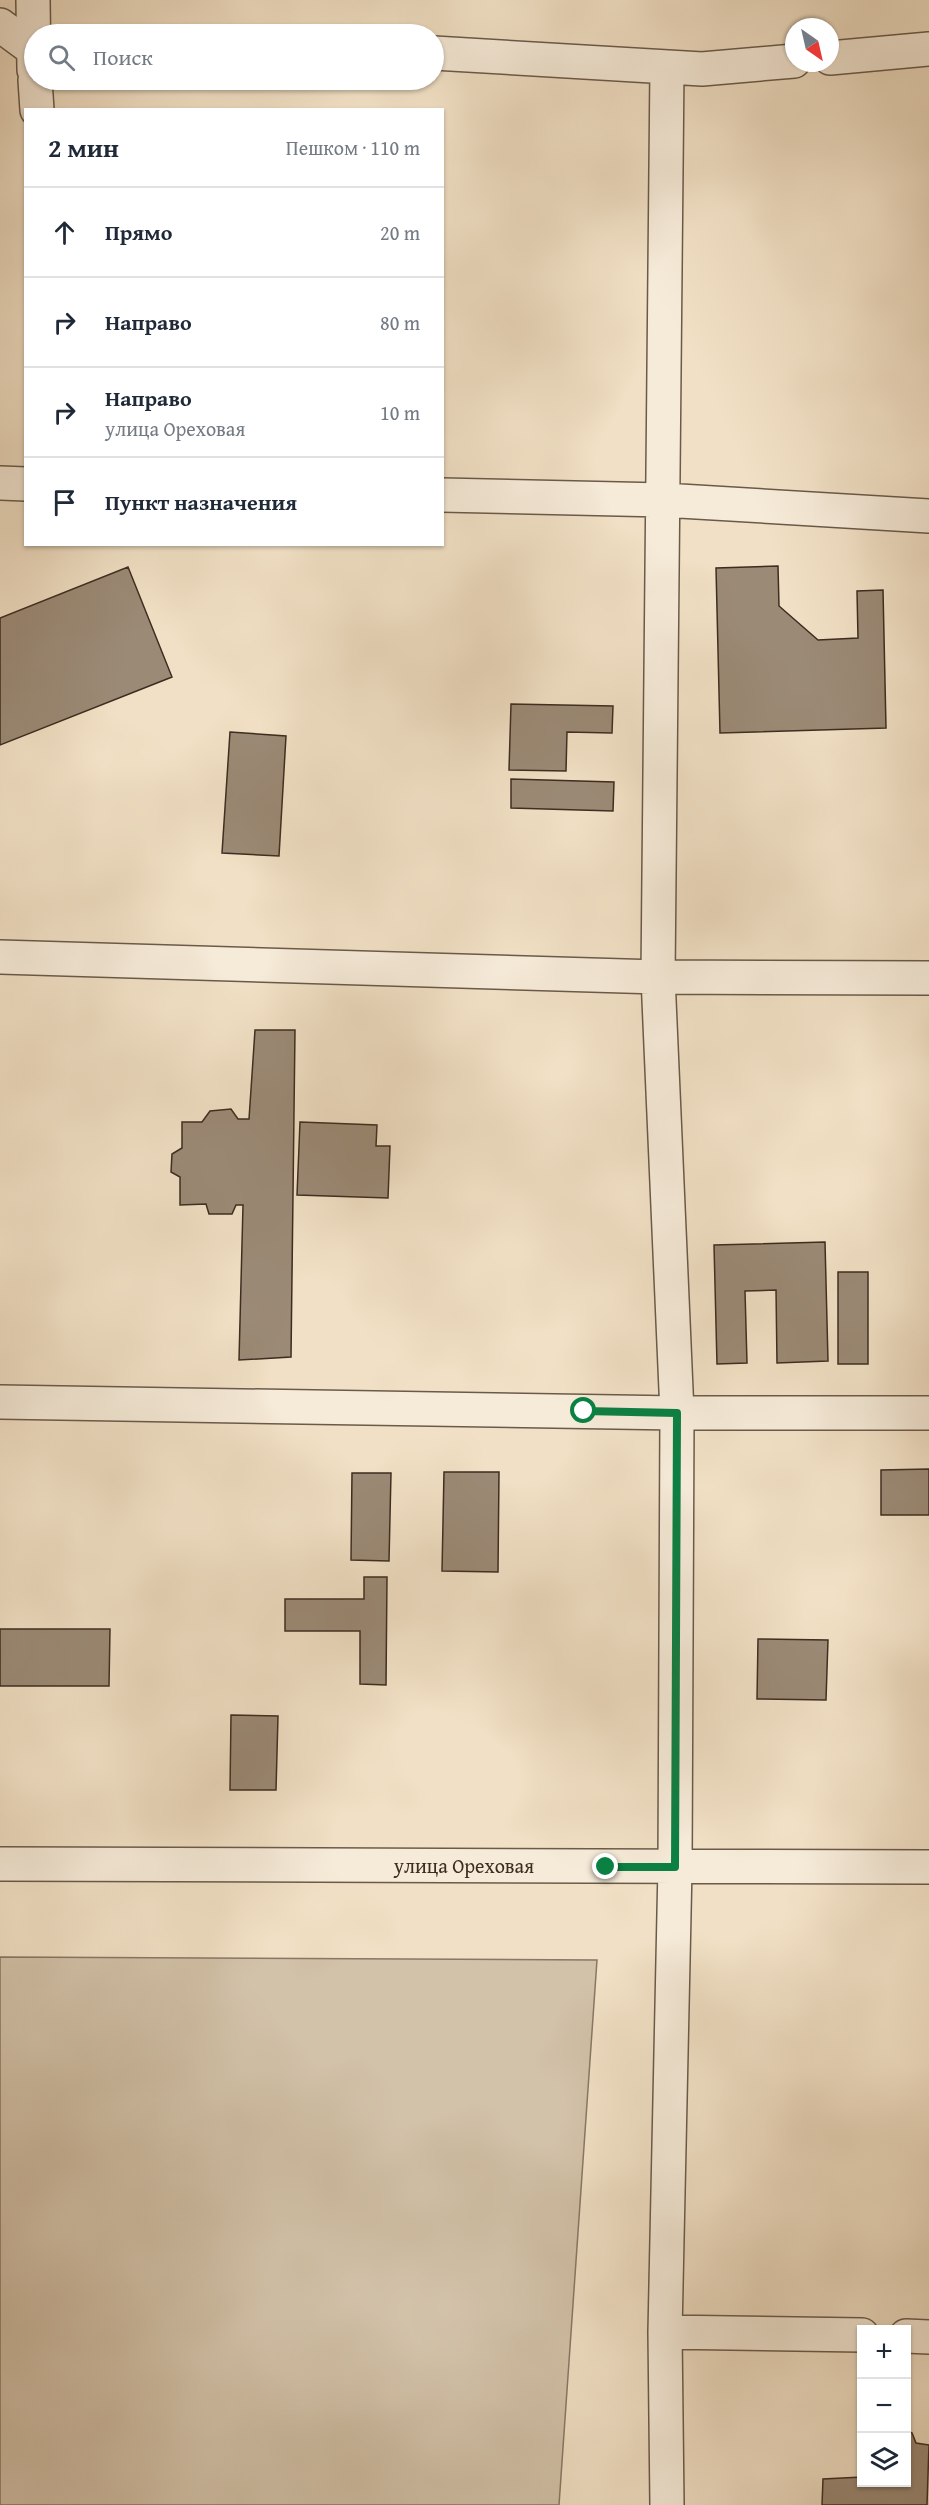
<!DOCTYPE html>
<html lang="ru">
<meta charset="utf-8">
<style>
body{margin:0;font-family:"Gentium Book Plus",serif;background:#f6f6f7;color:#1f2937}
.controls{position:absolute;right:18px;bottom:18px;display:grid;overflow:hidden;border-radius:0px;box-shadow:0 2px 4px #0004}
.controls button{width:54px;height:54px;display:grid;place-items:center;padding:0;border:0;border-bottom:2px solid #e0e1e3;background:#fff;color:#1f2937;font:30px sans-serif}
.compass{position:absolute;left:785px;top:18px;width:54px;height:54px;border-radius:50%;background:#fff;box-shadow:0 2px 4px #0004;rotate:146deg}
.stop{position:absolute;width:18px;height:18px;margin:-14px;border:4px solid #0b8043;border-radius:50%;background:#fff}
.stop.end{background:#0b8043;border-color:#fff;box-shadow:0 2px 6px #0008}
.list{margin:0;padding:0;list-style:none}
h2{display:flex;justify-content:space-between;align-items:center;height:78px;margin:0;padding:0 24px;font-size:26px}
h2 small{font-size:20px;font-weight:400;color:#747a83}
.list li{display:grid;grid-template-columns:39px 1fr auto;gap:18px;align-items:center;box-sizing:border-box;height:90px;padding:0 24px;border-top:2px solid #e0e1e3}
.list b{display:block;font-size:22px;white-space:nowrap}
.list p{margin:0;font-size:20px;white-space:nowrap;color:#747a83}
.list em{font-size:20px;font-style:normal;color:#747a83}
.icon{flex:none;width:33px;height:33px;fill:none;stroke:currentColor;stroke-width:2;stroke-linecap:round;stroke-linejoin:round}
.map{position:relative;flex:none;width:929px;height:2505px;overflow:hidden}
.search{position:absolute;background:#fff;box-shadow:0 2px 4px #0004;left:24px;top:24px;width:420px;height:66px;display:flex;align-items:center;gap:15px;box-sizing:border-box;padding:0 21px;border-radius:33px;color:#747a83;font-size:22px}
.panel{position:absolute;background:#fff;box-shadow:0 2px 4px #0004;left:24px;top:108px;width:420px;height:438px;border-radius:0px}
.map>svg:first-child{display:block}
.green{fill:#d2c2a9;stroke:#887865;stroke-width:1.5}
.building{fill:#9b8a76;stroke:#3d2d21;stroke-width:1.5}
.lines{fill:none;stroke-linecap:round;stroke-linejoin:round}
.minor-casing{stroke:#6a5a4a;stroke-width:36}
.minor{stroke:#f6ebd9;stroke-width:33}
.route{stroke:#0b8043;stroke-width:8}
.labels{text-anchor:middle;stroke-width:4.5;stroke-linejoin:round;paint-order:stroke}
.street-label{font-size:20px;fill:#3d2d21;stroke:#f6ebd9}
</style>
<div class="map">
<svg width="929" height="2505" viewBox="0 0 929 2505">
<rect width="100%" height="100%" fill="#f1e0c5"/>
<filter id="stains"><feTurbulence type="fractalNoise" baseFrequency=".00333" numOctaves="4"/><feColorMatrix values="0 0 0 0 .2 0 0 0 0 .09 0 0 0 0 .02 0 0 0 .5 -.17"/></filter>
<radialGradient id="worn" r=".72"><stop offset=".6" stop-color="#630" stop-opacity="0"/><stop offset="1" stop-color="#630" stop-opacity=".3"/></radialGradient>
<path class="green" d="M0,1957l597,3 -38,545h-559z"/>
<path class="building" d="M778,566l1,40 39,34 40,-2 -1,-47 26,-1 3,138 -166,5 -4,-165z
M128,567l44,110 -172,68v-127z
M511,704l102,2 -1,27 -45,-1 -1,39 -57,-1z
M230,732l56,4 -7,120 -57,-3z
M511,779l103,3 -1,29 -102,-3z
M255,1030h40l-4,327 -52,3 4,-155h-7l-4,9h-23l-3,-10 -26,1v-28l-9,-5 1,-18 10,-6v-26h20l8,-11 21,-2 7,10h11z
M300,1122l77,3 -1,21h14l-2,52 -91,-3z
M825,1242l3,119 -51,2 -1,-73 -31,1 2,72 -30,1 -3,-119z
M838,1272h30v92h-30z
M929,1469v46h-48v-45z
M444,1472h55l-1,100 -56,-1z
M352,1473h39l-2,88 -38,-1z
M364,1577h23l-1,108 -26,-1v-53h-75v-32h79z
M0,1629h110l-1,57h-109z
M758,1639l70,1 -2,60 -69,-1z
M231,1715l47,1 -2,74h-46z
M906,2432l6,1 4,10 13,2 -2,60h-105l1,-26 39,-2v5h44z"/>
<g class="lines">
<g class="minor-casing">
<path id="minor" d="M33,0l1,70
M0,25l34,25
M434,53l268,16 92,-8
M830,58l99,-9
M35,80l2,30
M0,483l26,1
M442,495l221,5 266,16
M0,957l658,20 271,1
M0,1402l677,11h252
M0,1864l929,3
M665,2332l197,3
M906,2336l23,1
M667,2505l-2,-173 10,-465 2,-454 -19,-436 9,-910"/>
</g>
<use href="#minor" class="minor"/>
</g>
<g class="lines">
<path class="route" d="M584,1411l93,2 -2,454h-69"/>
</g>
<g class="labels">
<g class="street-label">
<text x="464" y="1873">улица Ореховая</text>
</g>
</g>
<rect width="100%" height="100%" filter="url(#stains)"/>
<rect width="100%" height="100%" fill="url(#worn)"/>
</svg>
<div class="controls">
<button>+</button>
<button>−</button>
<button><svg class="icon" aria-label="layers" viewBox="0 0 24 24"><path d="M12 4l9 5-9 5-9-5zM3 14l9 5 9-5"/></svg></button>
</div>
<svg class="compass" viewBox="-18 -18 36 36"><path d="M0-13l5 13h-10z" fill="#e53935"/><path d="M0 13l5-13h-10z" fill="#747a83"/></svg>
<div class="stop" style="left:584px;top:1411px"></div>
<div class="stop end" style="left:606px;top:1867px"></div>
<div class="search"><svg class="icon" aria-label="search" viewBox="0 0 24 24"><circle cx="10" cy="10" r="6"/><path d="M15 15l6 6"/></svg>Поиск</div>
<section class="panel">
<h2>2 мин<small>Пешком · 110 m</small></h2>
<ul class="list">
<li><svg class="icon" aria-label="ahead" viewBox="0 0 24 24"><path d="M12 20V5M6 11l6-6 6 6"/></svg><div><b>Прямо</b></div><em>20 m</em></li>
<li><svg class="icon" aria-label="right" viewBox="0 0 24 24"><path d="M7 20v-9h11M14 6l5 5-5 5"/></svg><div><b>Направо</b></div><em>80 m</em></li>
<li><svg class="icon" aria-label="right" viewBox="0 0 24 24"><path d="M7 20v-9h11M14 6l5 5-5 5"/></svg><div><b>Направо</b><p>улица Ореховая</p></div><em>10 m</em></li>
<li><svg class="icon" aria-label="arrive" viewBox="0 0 24 24"><path d="M6 21V4h12l-3 4 3 4H6"/></svg><div><b>Пункт назначения</b></div></li>
</ul>
</section>
</div>
